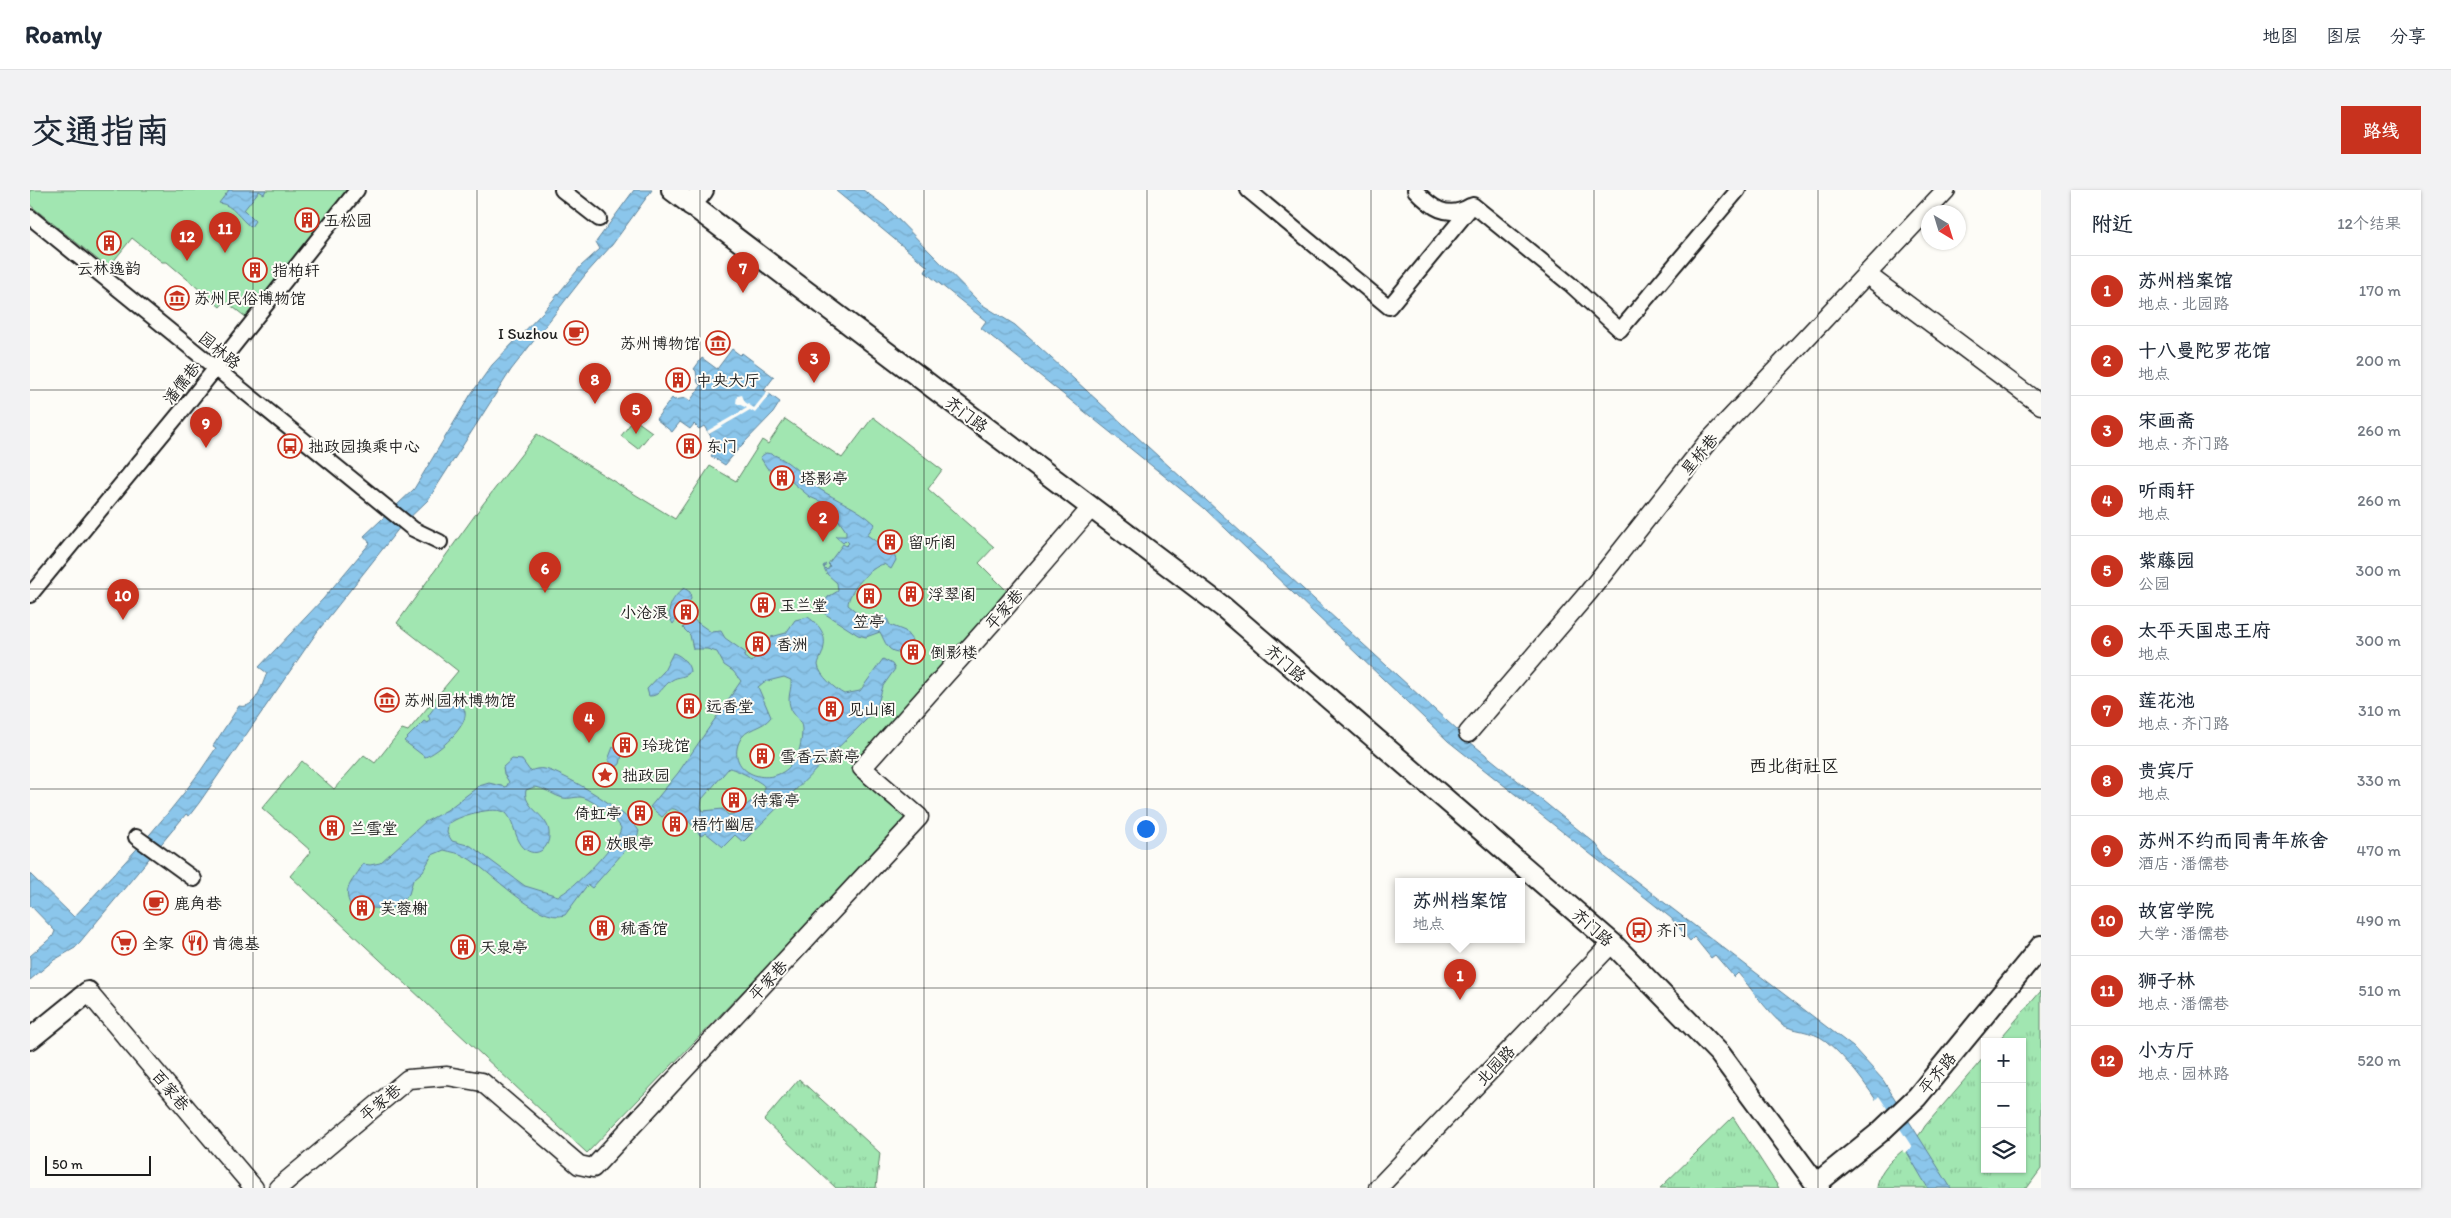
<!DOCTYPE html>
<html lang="zh">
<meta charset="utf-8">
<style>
body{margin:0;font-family:Itim,"LXGW WenKai TC",sans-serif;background:#f2f2f3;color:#1f2937}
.controls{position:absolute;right:15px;bottom:15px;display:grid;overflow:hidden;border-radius:0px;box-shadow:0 1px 4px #0004}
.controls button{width:45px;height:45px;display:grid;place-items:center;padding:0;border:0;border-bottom:1px solid #e0e1e3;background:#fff;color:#1f2937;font:25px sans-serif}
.compass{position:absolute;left:1891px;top:15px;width:45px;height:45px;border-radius:50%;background:#fff;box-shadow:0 1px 4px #0004;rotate:142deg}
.scale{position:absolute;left:15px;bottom:12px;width:106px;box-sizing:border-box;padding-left:5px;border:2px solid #1c1c1c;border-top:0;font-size:14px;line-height:18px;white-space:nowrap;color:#1c1c1c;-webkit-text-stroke:4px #fdfcf7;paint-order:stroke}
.you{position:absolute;left:1115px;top:638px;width:18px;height:18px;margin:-12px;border:4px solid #fff;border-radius:50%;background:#1a73e8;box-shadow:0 0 0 8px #1a73e833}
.badge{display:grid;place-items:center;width:32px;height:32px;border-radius:50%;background:#c8321e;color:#fff;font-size:16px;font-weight:700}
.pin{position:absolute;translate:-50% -41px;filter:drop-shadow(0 1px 2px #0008)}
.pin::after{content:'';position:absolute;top:26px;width:18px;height:15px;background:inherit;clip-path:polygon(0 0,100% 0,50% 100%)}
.popup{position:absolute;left:1365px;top:688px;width:130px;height:65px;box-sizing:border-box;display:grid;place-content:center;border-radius:0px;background:#fff;filter:drop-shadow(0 1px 4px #0005);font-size:16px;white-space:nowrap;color:#747a83}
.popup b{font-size:19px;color:#1f2937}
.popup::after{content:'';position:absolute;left:50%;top:100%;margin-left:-10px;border:10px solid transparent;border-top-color:#fff}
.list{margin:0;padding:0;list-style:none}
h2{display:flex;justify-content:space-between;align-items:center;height:65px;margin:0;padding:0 20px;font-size:21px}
h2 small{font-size:16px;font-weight:400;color:#747a83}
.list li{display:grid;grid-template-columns:32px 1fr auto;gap:15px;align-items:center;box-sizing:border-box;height:70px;padding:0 20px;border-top:1px solid #e0e1e3}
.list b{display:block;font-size:19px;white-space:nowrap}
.list p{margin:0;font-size:16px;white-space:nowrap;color:#747a83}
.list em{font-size:16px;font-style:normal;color:#747a83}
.icon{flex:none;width:28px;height:28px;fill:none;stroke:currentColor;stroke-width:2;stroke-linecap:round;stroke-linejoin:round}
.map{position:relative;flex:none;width:2011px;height:998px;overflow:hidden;border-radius:0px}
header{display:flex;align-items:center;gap:30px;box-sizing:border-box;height:70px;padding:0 25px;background:#fff;border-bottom:1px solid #e0e1e3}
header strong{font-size:24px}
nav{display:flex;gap:28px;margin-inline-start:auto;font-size:18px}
.intro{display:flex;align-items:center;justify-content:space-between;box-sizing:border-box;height:120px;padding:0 30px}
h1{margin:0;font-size:35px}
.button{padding:12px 22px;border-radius:0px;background:#c8321e;color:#fff;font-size:18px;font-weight:700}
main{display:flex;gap:30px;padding:0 30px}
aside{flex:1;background:#fff;border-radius:0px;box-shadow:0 1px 4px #0004}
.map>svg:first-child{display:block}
.grass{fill:url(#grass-tufts);stroke:#5e8166}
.garden{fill:#a1e6b1;stroke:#5e8166}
.water{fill:url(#water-waves);stroke:#5f8298;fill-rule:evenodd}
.pier{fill:#fdfcf7}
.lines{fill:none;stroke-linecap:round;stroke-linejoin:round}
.minor-casing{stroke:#1c1c1c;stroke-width:18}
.tertiary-casing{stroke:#1c1c1c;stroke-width:21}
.secondary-casing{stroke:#1c1c1c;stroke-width:24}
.minor{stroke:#fdfcf7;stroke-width:14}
.tertiary{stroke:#fdfcf7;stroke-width:18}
.secondary{stroke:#fdfcf7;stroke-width:20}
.grid{fill:none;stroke:#1c1c1c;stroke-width:1;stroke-opacity:0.55}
.labels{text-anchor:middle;stroke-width:4;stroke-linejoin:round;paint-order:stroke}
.poi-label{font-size:16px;fill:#1c1c1c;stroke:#fdfcf7;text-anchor:start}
.street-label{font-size:16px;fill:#1c1c1c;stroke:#fdfcf7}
.neighbourhood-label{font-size:18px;fill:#1c1c1c;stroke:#fdfcf7}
</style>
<header>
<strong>Roamly</strong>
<nav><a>地图</a><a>图层</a><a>分享</a></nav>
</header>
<div class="intro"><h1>交通指南</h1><a class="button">路线</a></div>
<main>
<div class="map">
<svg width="2011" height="998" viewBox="0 0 2011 998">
<defs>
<pattern id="grass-tufts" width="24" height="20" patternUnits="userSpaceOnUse" patternTransform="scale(1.25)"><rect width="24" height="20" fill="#a1e6b1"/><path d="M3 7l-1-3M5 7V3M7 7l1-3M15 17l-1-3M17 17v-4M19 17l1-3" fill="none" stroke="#8ac598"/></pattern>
<pattern id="water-waves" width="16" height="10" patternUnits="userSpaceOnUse" patternTransform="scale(1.25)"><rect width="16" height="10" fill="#8bc6eb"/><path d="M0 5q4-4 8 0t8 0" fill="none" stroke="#77aac9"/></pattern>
</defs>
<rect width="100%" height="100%" fill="#fdfcf7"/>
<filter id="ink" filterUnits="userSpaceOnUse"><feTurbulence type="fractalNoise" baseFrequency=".02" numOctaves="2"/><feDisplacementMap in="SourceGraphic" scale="10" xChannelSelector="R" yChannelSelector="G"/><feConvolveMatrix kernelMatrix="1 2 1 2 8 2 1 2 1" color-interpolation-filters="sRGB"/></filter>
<g filter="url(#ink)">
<path class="grass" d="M2011,801v178l-14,19h-150c2,-28 36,-39 48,-62l60,-70v113h37v-127h-25z
M769,889l81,74 -4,35h-40l-72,-68z
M1703,927l46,71h-119z"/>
<path class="garden" d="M0,0h318l-101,128 -22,-17 -5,6 -53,-45h-5l-30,-24 -24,30 -78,-63z
M843,227l69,53 -14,19 66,58 -15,16 30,30 -157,171 59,53 -324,336 -297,-277 21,-25 -49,-43 40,-47 32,28 30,-34 11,8 27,-34 6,2 50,-60 -61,-48 86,-119 54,-70 138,85 35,-53 26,15 26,-41 6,4 17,-25 57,39z
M604,229l18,13 -14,17 -17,-13z"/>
<path class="water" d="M199,0h37l-2,4 -5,-3 -15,19 11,11 -4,6c-12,-8 -17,-22 -32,-24z
M604,0h18l-40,55 -27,30 -74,95 -83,130 -28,27 -83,105 -118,171 -10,13 -3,-2 -111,134 -21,12 -24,20v-24l23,-20 2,-5 -25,-26v-31l44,43c50,-54 102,-107 142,-169l-3,-2 26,-40c17,4 23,-22 28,-33l-8,-6 64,-68 47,-56 -6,-7 50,-47 57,-95 21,-29 52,-54 37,-45 19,-17 -4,-7z
M807,0h26l22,16 96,98 34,21 455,417 126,102 10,14 247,189 30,33 68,108h-23c-30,-49 -57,-109 -102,-147 -14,-11 -34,-10 -43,-16 -14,-11 -33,-38 -45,-52l-4,4 -19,-22 -4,3 -17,-21 -4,4 -19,-23 -223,-177 -244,-233 -223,-180 5,-7 -61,-49 3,-5 -92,-76z
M702,159l8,6 2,-2 32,24 -10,13 16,12 -7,11 -32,33 -16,19 -14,-9 6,-10 -13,-20 -5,3 -5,-5 -4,5 -10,-7 -8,10 -16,-13 16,-21 2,2 12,-2 4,3 11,-15 -3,-3 -2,-12 -2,-2 8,-11 15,11z
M736,263c19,2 37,24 52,35 19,13 39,19 57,36l-8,11 27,19 2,6 -5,9 -7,-5c-13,2 -36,28 -36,41l16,13 12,3 5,-4 5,-1 4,9 15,6 7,9 -10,12c-15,1 -16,-9 -22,-20l-14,5 -8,-2 -39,-25 9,-13 10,-6 -1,-8 -10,-9 -4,-8 3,-2 -2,3 3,3 3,-4 -2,-2 15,-20 3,2 3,-3 -3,-3 -3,3 -8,-7h11v-5l-18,-26 -18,-8 -18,-15 -4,-11 -5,-2 -10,3 -6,-4 -7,-11z
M654,398l6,4 1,7 -18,25c-9,-14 0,-27 11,-36z
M661,428l20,14 10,-1 4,7 21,15 -2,4 8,5 19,-25 15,-4 9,-13 13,-3c14,10 20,20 14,37 -1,3 -4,8 -4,11 1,10 18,25 26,29l16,-3 23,-32 9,5 3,5 -12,17 -7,24 -133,132 -8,-7 -12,12 -17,-14 -5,3c-5,-5 -22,-30 -30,-27 -4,2 -6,6 -9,8l-12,-10 28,-34 63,-92 -8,-10 -9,-6 -7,-13 -10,-3h-14l-3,-14 -7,-7zM754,487l7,3c1,9 -4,17 -1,26 2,9 12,14 12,23 0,71 -80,52 -63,13 6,-15 24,-13 32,-25l-13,-30 6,-5zM699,578c4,0 33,14 35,18v6l-30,22 -6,1 -5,-6 -20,2 -2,-4 1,-8z
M643,463c8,2 17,11 17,19 -5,6 -12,4 -18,8 -9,5 -12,17 -23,16l-2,-7 17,-18z
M415,503c7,4 18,10 20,19 3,14 -27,41 -40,45l-21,-16 20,-20 3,2 3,-4 -2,-3z
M583,557l9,8 -2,9 -4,3 -8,-7z
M482,569l10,1 8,11c5,-2 9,-3 15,-2 21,5 84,43 94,62l-2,6 -45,51 -4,-3 -3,3 -20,27c-28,9 -75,-45 -99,-58 -6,-4 -15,-5 -22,-7l-12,5 -9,16 -10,9 -4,14 -9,10 -11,5 -17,-1 -10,-10 -11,8c-10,-19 3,-25 12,-42l7,1 10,-2 45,-41 22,-12 32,-24 10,-3 17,4 3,-5 -5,-8 -1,-7zM504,597c11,1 17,7 26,10 7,3 13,0 20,0 10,0 37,22 41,31 -1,14 -49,63 -63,68l-33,-10 -54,-40 -19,-5 -5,-8 1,-8c7,-9 48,-20 58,-12 7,7 8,19 13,28 10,20 32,12 30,-9 -1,-17 -27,-25 -23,-42z"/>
<path class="pier" d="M737,202l3,2 -15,19 -5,-3 -41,24 -2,-3 40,-23 -11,-5 1,-7 5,-1 3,7 9,6z
M1849,906l33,51 -8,6 -31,-51z"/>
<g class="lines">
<g class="minor-casing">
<path id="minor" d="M532,0l37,29
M1218,0l141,117 84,-102
M1385,0c16,17 32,30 55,16
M1443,15l97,79 50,46 118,-140
M0,27l383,312 27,13
M0,405l154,-187 173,-218
M106,647l58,42"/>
</g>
<g class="tertiary-casing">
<path id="tertiary" d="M1836,84l175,131
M1438,543l120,-140 117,-148 241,-255
M58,802l166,196
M248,998l130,-109 39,-3 35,6 97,83 14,3 326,-351 -57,-49 135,-151 94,-109
M1348,998l234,-245"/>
</g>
<g class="secondary-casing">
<path id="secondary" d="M642,0l551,417 389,336 108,111 99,134
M661,15l12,-15
M0,849l58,-47
M1786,994l63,-51 38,-36 124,-151"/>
</g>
<use href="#minor" class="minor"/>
<use href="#tertiary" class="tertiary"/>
<use href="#secondary" class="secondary"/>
</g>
</g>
<path class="grid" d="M223,0v998M447,0v998M670,0v998M894,0v998M1117,0v998M1341,0v998M1564,0v998M1788,0v998M0,200h2011M0,399h2011M0,599h2011M0,798h2011"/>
<defs>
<g id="building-ring" transform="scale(1.25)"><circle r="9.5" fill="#fdfcf7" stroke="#c8321e" stroke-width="1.5"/><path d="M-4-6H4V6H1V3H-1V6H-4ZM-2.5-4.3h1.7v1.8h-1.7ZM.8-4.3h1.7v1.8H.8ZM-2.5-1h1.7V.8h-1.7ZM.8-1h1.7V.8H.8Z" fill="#c8321e"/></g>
<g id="museum-ring" transform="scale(1.25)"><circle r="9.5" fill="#fdfcf7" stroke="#c8321e" stroke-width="1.5"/><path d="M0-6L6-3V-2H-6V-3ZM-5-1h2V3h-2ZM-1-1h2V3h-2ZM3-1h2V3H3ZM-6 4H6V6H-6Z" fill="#c8321e"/></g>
<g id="cafe-ring" transform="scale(1.25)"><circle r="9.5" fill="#fdfcf7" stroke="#c8321e" stroke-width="1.5"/><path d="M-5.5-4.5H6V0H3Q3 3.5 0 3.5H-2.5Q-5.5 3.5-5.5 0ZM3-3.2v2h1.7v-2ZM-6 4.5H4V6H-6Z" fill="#c8321e"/></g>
<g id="bus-ring" transform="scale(1.25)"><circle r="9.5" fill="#fdfcf7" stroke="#c8321e" stroke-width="1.5"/><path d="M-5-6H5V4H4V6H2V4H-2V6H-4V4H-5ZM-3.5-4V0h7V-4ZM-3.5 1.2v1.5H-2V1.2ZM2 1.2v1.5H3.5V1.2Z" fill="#c8321e"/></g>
<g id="sight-ring" transform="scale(1.25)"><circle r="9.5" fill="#fdfcf7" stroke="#c8321e" stroke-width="1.5"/><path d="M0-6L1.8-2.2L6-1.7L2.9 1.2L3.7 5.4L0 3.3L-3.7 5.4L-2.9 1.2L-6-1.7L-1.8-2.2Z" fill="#c8321e"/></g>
<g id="supermarket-ring" transform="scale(1.25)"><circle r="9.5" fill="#fdfcf7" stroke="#c8321e" stroke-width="1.5"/><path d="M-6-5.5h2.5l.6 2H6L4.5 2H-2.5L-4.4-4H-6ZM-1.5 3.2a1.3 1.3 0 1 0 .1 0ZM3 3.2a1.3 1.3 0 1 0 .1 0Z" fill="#c8321e"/></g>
<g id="restaurant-ring" transform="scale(1.25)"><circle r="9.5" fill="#fdfcf7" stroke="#c8321e" stroke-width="1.5"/><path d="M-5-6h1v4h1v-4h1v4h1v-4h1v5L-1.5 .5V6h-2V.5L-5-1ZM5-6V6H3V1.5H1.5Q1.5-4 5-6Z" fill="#c8321e"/></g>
</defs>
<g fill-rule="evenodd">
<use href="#building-ring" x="277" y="30"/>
<use href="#building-ring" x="79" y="53"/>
<use href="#building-ring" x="225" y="80"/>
<use href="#museum-ring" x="147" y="108"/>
<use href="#cafe-ring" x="546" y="143"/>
<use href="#museum-ring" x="688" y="153"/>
<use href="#building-ring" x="648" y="190"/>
<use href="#bus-ring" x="260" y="256"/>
<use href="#building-ring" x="659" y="256"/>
<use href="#building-ring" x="752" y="288"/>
<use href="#building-ring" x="860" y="352"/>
<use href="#building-ring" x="881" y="404"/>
<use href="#building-ring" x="839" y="406"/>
<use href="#building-ring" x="733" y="415"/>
<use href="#building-ring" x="656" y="422"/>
<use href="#building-ring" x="728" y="454"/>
<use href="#building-ring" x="883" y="462"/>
<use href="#museum-ring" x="357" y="510"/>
<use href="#building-ring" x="659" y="516"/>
<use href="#building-ring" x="801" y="519"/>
<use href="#building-ring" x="595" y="555"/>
<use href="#building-ring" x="732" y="566"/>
<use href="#sight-ring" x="575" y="585"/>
<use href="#building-ring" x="704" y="610"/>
<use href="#building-ring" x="610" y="623"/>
<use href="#building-ring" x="645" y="634"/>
<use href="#building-ring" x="302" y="638"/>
<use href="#building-ring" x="558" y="653"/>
<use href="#cafe-ring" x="126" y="713"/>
<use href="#building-ring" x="332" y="718"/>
<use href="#building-ring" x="572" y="738"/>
<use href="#bus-ring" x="1609" y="740"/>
<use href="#supermarket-ring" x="94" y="753"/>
<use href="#restaurant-ring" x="165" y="753"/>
<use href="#building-ring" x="433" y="757"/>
</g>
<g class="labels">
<g class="poi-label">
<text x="294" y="36">五松园</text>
<text x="79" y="84" text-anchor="middle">云林逸韵</text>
<text x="242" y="86">指柏轩</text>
<text x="164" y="114">苏州民俗博物馆</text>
<text x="528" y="149" text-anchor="end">I Suzhou</text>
<text x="670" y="159" text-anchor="end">苏州博物馆</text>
<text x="666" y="196">中央大厅</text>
<text x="278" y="262">拙政园换乘中心</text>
<text x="676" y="262">东门</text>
<text x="770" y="294">塔影亭</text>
<text x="878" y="358">留听阁</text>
<text x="898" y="410">浮翠阁</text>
<text x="750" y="421">玉兰堂</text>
<text x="638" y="428" text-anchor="end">小沧浪</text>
<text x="839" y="437" text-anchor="middle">笠亭</text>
<text x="746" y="460">香洲</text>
<text x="900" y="468">倒影楼</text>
<text x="374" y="516">苏州园林博物馆</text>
<text x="676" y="522">远香堂</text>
<text x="818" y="525">见山阁</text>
<text x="612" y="561">玲珑馆</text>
<text x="750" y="572">雪香云蔚亭</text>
<text x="592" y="591">拙政园</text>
<text x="722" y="616">待霜亭</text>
<text x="592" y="629" text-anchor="end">倚虹亭</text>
<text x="662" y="640">梧竹幽居</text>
<text x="320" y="644">兰雪堂</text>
<text x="576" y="659">放眼亭</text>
<text x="144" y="719">鹿角巷</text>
<text x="350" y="724">芙蓉榭</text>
<text x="590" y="744">秫香馆</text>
<text x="1626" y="746">齐门</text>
<text x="112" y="759">全家</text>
<text x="182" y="759">肯德基</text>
<text x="450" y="763">天泉亭</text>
</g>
<g class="street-label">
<text transform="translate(190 160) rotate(39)" y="6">园林路</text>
<text transform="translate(151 193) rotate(-52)" y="6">潘儒巷</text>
<text transform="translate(937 224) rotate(37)" y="6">齐门路</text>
<text transform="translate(1669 264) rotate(-50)" y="6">星桥巷</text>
<text transform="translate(974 419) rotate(-49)" y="6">平家巷</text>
<text transform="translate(1256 473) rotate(41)" y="6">齐门路</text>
<text transform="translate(1563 737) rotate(41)" y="6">齐门路</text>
<text transform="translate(738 790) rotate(-47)" y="6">平家巷</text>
<text transform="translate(1465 875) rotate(-46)" y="6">北园路</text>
<text transform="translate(1907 883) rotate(-51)" y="6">平齐路</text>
<text transform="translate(141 900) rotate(50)" y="6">百家巷</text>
<text transform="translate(350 912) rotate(-40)" y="6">平家巷</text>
</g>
<g class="neighbourhood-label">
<text x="1764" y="582">西北街社区</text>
</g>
</g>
</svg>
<div class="controls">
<button>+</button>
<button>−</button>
<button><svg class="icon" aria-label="layers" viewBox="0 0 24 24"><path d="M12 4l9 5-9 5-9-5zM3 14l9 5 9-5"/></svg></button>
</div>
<svg class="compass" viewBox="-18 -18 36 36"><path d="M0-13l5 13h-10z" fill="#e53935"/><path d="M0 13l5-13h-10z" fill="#747a83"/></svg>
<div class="scale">50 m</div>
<div class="you"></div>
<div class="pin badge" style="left:1430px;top:810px">1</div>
<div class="popup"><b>苏州档案馆</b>地点</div>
<div class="pin badge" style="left:793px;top:352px">2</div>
<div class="pin badge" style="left:784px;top:193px">3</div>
<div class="pin badge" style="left:559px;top:553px">4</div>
<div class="pin badge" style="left:606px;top:244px">5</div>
<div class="pin badge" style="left:515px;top:403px">6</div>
<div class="pin badge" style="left:713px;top:103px">7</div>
<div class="pin badge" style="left:565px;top:214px">8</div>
<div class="pin badge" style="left:176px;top:258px">9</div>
<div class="pin badge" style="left:93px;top:430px">10</div>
<div class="pin badge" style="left:195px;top:63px">11</div>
<div class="pin badge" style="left:157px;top:71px">12</div>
</div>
<aside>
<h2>附近<small>12个结果</small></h2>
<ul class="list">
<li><span class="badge">1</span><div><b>苏州档案馆</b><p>地点 · 北园路</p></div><em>170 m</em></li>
<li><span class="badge">2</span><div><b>十八曼陀罗花馆</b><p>地点</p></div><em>200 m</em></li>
<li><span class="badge">3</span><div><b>宋画斋</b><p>地点 · 齐门路</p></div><em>260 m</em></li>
<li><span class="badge">4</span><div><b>听雨轩</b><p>地点</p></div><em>260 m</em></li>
<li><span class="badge">5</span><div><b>紫藤园</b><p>公园</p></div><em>300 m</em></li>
<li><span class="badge">6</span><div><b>太平天国忠王府</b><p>地点</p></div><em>300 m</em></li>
<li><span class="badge">7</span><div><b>莲花池</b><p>地点 · 齐门路</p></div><em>310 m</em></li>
<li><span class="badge">8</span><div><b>贵宾厅</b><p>地点</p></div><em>330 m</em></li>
<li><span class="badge">9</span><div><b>苏州不约而同青年旅舍</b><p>酒店 · 潘儒巷</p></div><em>470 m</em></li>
<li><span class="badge">10</span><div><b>故宫学院</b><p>大学 · 潘儒巷</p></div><em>490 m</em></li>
<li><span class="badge">11</span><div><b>狮子林</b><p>地点 · 潘儒巷</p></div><em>510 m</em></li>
<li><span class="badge">12</span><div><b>小方厅</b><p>地点 · 园林路</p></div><em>520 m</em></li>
</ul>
</aside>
</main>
